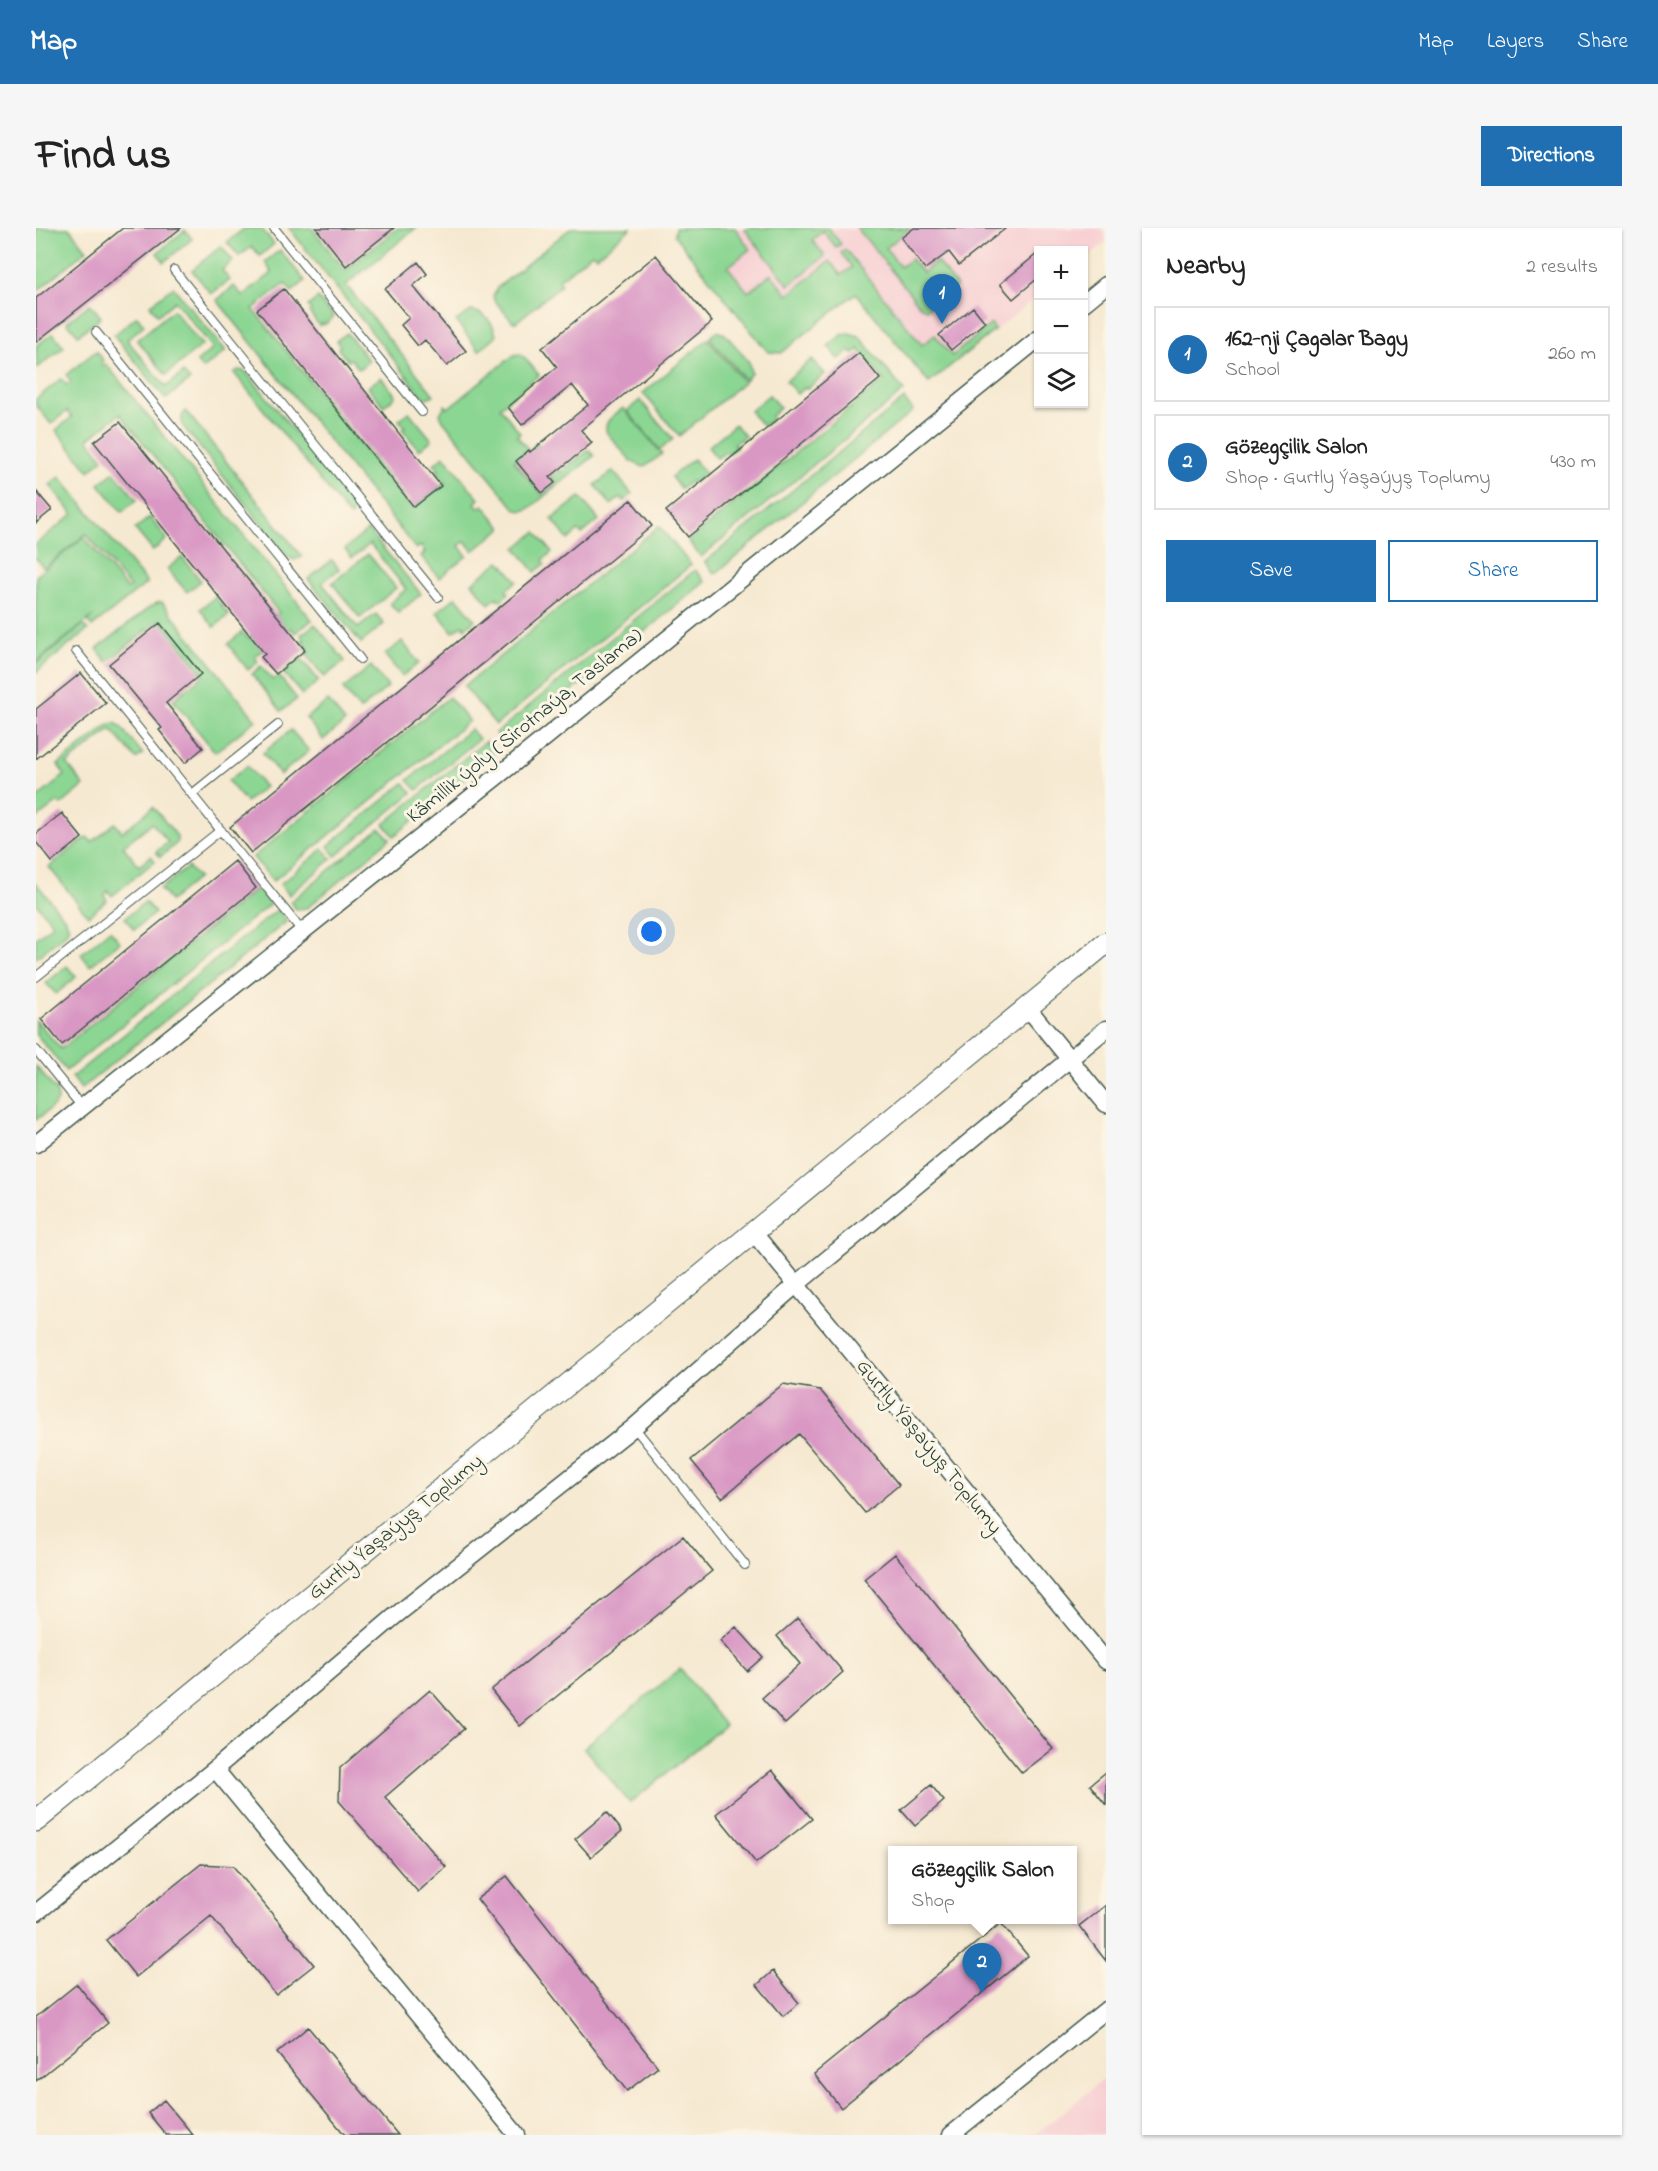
<!DOCTYPE html>
<meta charset="utf-8">
<style>
body{margin:0;font-family:"Indie Flower",sans-serif;background:#f6f6f6;color:#222}
.controls{position:absolute;right:18px;top:18px;display:grid;overflow:hidden;border-radius:0px;box-shadow:0 2px 4px #0004}
.controls button{width:54px;height:54px;display:grid;place-items:center;padding:0;border:0;border-bottom:2px solid #e0e0e0;background:#fff;color:#222;font:30px sans-serif}
.you{position:absolute;left:616px;top:704px;width:21px;height:21px;margin:-15px;border:4px solid #fff;border-radius:50%;background:#1a73e8;box-shadow:0 0 0 9px #1a73e833}
.badge{display:grid;place-items:center;width:39px;height:39px;border-radius:50%;background:#1f6fb2;color:#fff;font-size:20px;font-weight:700}
.pin{position:absolute;translate:-50% -50px;filter:drop-shadow(0 2px 3px #0008)}
.pin::after{content:'';position:absolute;top:32px;width:21px;height:18px;background:inherit;clip-path:polygon(0 0,100% 0,50% 100%)}
.popup{position:absolute;left:852px;top:1618px;width:189px;height:78px;box-sizing:border-box;display:grid;place-content:center;border-radius:0px;background:#fff;filter:drop-shadow(0 2px 4px #0005);font-size:20px;white-space:nowrap;color:#767676}
.popup b{font-size:22px;color:#222}
.popup::after{content:'';position:absolute;left:50%;top:100%;margin-left:-12px;border:12px solid transparent;border-top-color:#fff}
.list{margin:0;padding:0;list-style:none}
h2{display:flex;justify-content:space-between;align-items:center;height:78px;margin:0;padding:0 24px;font-size:26px}
h2 small{font-size:20px;font-weight:400;color:#767676}
.list li{display:grid;grid-template-columns:39px 1fr auto;gap:18px;align-items:center;box-sizing:border-box;height:96px;margin:0 12px 12px;padding:0 12px;border:2px solid #e0e0e0;border-radius:0px}
.list b{display:block;font-size:22px;white-space:nowrap}
.list p{margin:0;font-size:20px;white-space:nowrap;color:#767676}
.list em{font-size:20px;font-style:normal;color:#767676}
.actions{display:flex;gap:12px;padding:18px 24px}
.actions a{flex:1;padding:14px 0;border:2px solid #1f6fb2;border-radius:0px;text-align:center;font-size:21px;color:#1f6fb2}
.actions .main{background:#1f6fb2;color:#fff}
.icon{flex:none;width:33px;height:33px;fill:none;stroke:currentColor;stroke-width:2;stroke-linecap:round;stroke-linejoin:round}
.map{position:relative;flex:none;width:1070px;height:1907px;overflow:hidden;border-radius:0px}
header{display:flex;align-items:center;gap:36px;box-sizing:border-box;height:84px;padding:0 30px;background:#1f6fb2;color:#fff}
header strong{font-size:28px}
nav{display:flex;gap:33px;margin-inline-start:auto;font-size:21px}
.intro{display:flex;align-items:center;justify-content:space-between;box-sizing:border-box;height:144px;padding:0 36px}
h1{margin:0;font-size:42px}
.button{padding:15px 27px;border-radius:0px;background:#1f6fb2;color:#fff;font-size:21px;font-weight:700}
main{display:flex;gap:36px;padding:0 36px}
aside{flex:1;background:#fff;border-radius:0px;box-shadow:0 2px 4px #0004}
.map>svg:first-child{display:block}
.built{fill:#f7cfd3}
.green{fill:#8cd693;stroke:#568a64;stroke-width:1.5}
.building{fill:#d997c4}
.lines{fill:none;stroke-linecap:round;stroke-linejoin:round}
.service-casing{stroke:#3f574c;stroke-width:10}
.minor-casing{stroke:#3f574c;stroke-width:19}
.tertiary-casing{stroke:#3f574c;stroke-width:23}
.service{stroke:#fff;stroke-width:8}
.minor{stroke:#fff;stroke-width:16}
.tertiary{stroke:#fff;stroke-width:21}
.labels{text-anchor:middle;stroke-width:6;stroke-linejoin:round;paint-order:stroke}
.street-label{font-size:21px;fill:#1f3d34;stroke:#fcf5e5}
</style>
<header>
<strong>Map</strong>
<nav><a>Map</a><a>Layers</a><a>Share</a></nav>
</header>
<div class="intro"><h1>Find us</h1><a class="button">Directions</a></div>
<main>
<div class="map">
<svg width="1070" height="1907" viewBox="0 0 1070 1907">
<rect width="100%" height="100%" fill="#fcf5e5"/>
<filter id="ink" filterUnits="userSpaceOnUse"><feTurbulence type="fractalNoise" baseFrequency=".0167" numOctaves="2"/><feDisplacementMap in="SourceGraphic" scale="12" xChannelSelector="R" yChannelSelector="G"/><feConvolveMatrix kernelMatrix="1 2 1 2 8 2 1 2 1" color-interpolation-filters="sRGB"/></filter>
<filter id="wash" filterUnits="userSpaceOnUse"><feTurbulence type="fractalNoise" baseFrequency=".008" numOctaves="4" result="noise"/><feDisplacementMap in="SourceGraphic" scale="24" xChannelSelector="R" yChannelSelector="G"/><feGaussianBlur stdDeviation="1.35" result="paint"/><feColorMatrix in="noise" values="0 0 0 0 0 0 0 0 0 0 0 0 0 0 0 0 0 1.4 0 .05"/><feComposite in="paint" operator="in"/></filter>
<g filter="url(#wash)">
<rect width="100%" height="100%" fill="#f6e9d1"/>
<path class="built" d="M639,0h426l5,7v7l-22,18v-10h-46v46l-110,88 -72,-90 -75,59 -13,-1 -94,-117z
M1070,1849v58h-71z"/>
<path class="green" d="M0,0h33l18,22 -51,42z
M209,0h16l13,16 -14,12 -8,-9 -13,9 -12,-14z
M253,0h23l33,42 53,-42h18l-70,57 88,110 -7,3 -7,-5z
M535,0h60l-34,28 -5,-3 -33,27 2,5 -45,37h-3l-18,-21 -2,-4 4,-9z
M639,0h60l15,21 -22,18 20,25 23,-18 17,21 42,-34 11,14 11,-8 -11,-14 4,-4 77,96 13,-10 17,21 39,-32 4,6 -66,53 -73,-90 -75,60 -13,-1 -94,-117z
M712,0h80l13,16 -5,3 -13,-16 -11,9 13,16 -36,29 -44,-55z
M821,0h53l-24,20 14,19 11,-8 12,14 14,-11 20,24 -30,23 -6,-2z
M149,2l7,9 -28,23 -7,-9z
M185,18l12,15 -11,9 8,10 -19,14 -19,-24z
M244,22l25,31 -13,11 -7,-8 -32,25 159,200 33,-26 -9,-11 3,-2 -5,-6 10,-8 35,43 -4,4 4,5 4,-3 19,23 -29,23 -8,-10 -6,5 8,10 -28,22 -18,-22 4,-4 -4,-6 -5,3 -199,-249 17,-14 9,10 29,-23 -7,-11z
M137,59l53,64 -23,18 -6,-7 16,-14 -38,-47 -17,14 -8,-10z
M282,70l16,19 -10,8 -2,-2 -3,3 -10,-14 2,-2 -3,-4z
M54,76l11,13 -23,18 -11,-13z
M137,82l29,35 -36,30 -29,-35z
M435,83c13,1 23,12 25,25l-17,15 -23,-30z
M101,88l7,9 -17,15 39,47 17,-14 7,7 -24,19 -52,-64z
M681,103l8,3 24,28 2,11 -6,7 -35,-42z
M17,105l11,14 -27,21 -1,-22z
M311,105l22,28 -10,8 -8,-10 -3,2 -10,-12 2,-3 -4,-5z
M812,105l11,3 45,55 -203,166 -13,-16 196,-161 -25,-31 -6,5 -3,-3 -11,8 -11,-13 14,-11z
M672,111l36,43 -65,54 -36,-43z
M60,123l7,9 -2,3 2,3 3,-2 206,256 -17,13 -4,-5 -36,28 3,6 -10,8 -20,-26 14,-12 6,6 31,-25 -159,-199 -32,25 15,20 -14,12 -33,-41 16,-13 -5,-6 -16,13 -15,-19v-6l25,-20 6,6 4,-3 -5,-7z
M483,126l6,4 14,17 -39,32 20,26 -3,3 11,13 -14,12 28,34 14,-12 -8,-11 2,-3 -18,-22 5,-4 24,29 28,-22 5,6 -64,52c-8,5 -13,3 -19,-4l-68,-84 -3,-6 5,-9 3,3 66,-53z
M776,131l13,15 -17,14 -2,-1 -9,7 -11,-13z
M202,142l6,1 4,3 105,130 2,7 -5,6 -116,-144z
M345,149l15,19 -12,10 -16,-19z
M733,167l11,13 -9,8 1,3 -9,7 -13,-15z
M868,171l9,12 -198,163 -10,-12z
M604,172l33,39 -13,11 -33,-39z
M587,180l39,46 -18,13 -12,-5 -25,-29c-5,-12 8,-18 16,-25z
M150,183l116,146 -8,3 -7,-4 -105,-131v-9z
M373,184l23,28 -13,10 -17,-21 3,-2 -6,-7z
M699,196l10,12 -11,8 3,3 -9,7 -2,-2 -9,6 -9,-11z
M657,231l12,14 -12,10 -2,-2 -10,8 -10,-12z
M577,243l19,23 -8,7 -3,-4 -10,8 -16,-20z
M78,244l23,28 -15,12 -23,-28z
M24,249l87,106 -55,44 -4,-5 5,-6 -57,46v-86l48,-39 43,52 3,-2 -44,-53 -42,34 -8,-10v-14l37,-30 -23,-29z
M544,269l19,23 -17,14 -4,-3 -10,9 -16,-21z
M114,289l17,22 -14,12 -18,-22z
M623,298l32,39 -195,160 -32,-39z
M332,302l53,64 -23,19 -8,-10 16,-14 -36,-45 -18,14 -7,-9z
M500,304l16,20 -9,8 2,4 -10,8 -19,-24z
M332,326l28,34 -36,30 -28,-35z
M146,329l19,24 -14,11 -20,-23z
M296,332l7,9 -17,14 36,45 18,-14 8,10 -23,19 -53,-64z
M464,333l17,20 -11,9 3,3 -9,8 -3,-4 -8,7 -17,-21z
M659,342l10,12 -199,163 -10,-12z
M179,369l14,18 -15,12 -14,-18z
M420,369l19,23 -10,8 -2,-3 -10,7 -16,-20z
M123,374h3l94,118 -41,32 -42,-52 31,-25 -44,-55 -53,42 -10,-13 53,-42z
M279,396l30,37 -21,16 -18,-23 4,-3 -8,-10 2,-1 -3,-5z
M47,397l5,5 -52,42v-8z
M366,413l17,22 -17,13 -17,-21z
M265,430l18,23 -17,14 -19,-23z
M225,438l12,14 6,-4 18,23 -16,12 -29,-37z
M335,438l17,21 -28,23 -17,-21z
M413,469l20,24 -196,160 -20,-24z
M292,473l17,21 -22,18 -17,-22z
M79,495l5,3 23,28 -7,5 -25,-30 -44,35 17,22 -23,19 -3,-3 -22,17v-20l29,-24 -7,-10 50,-40z
M435,501l8,10 -62,51 -9,-10z
M255,502l18,21 -29,24 -17,-22z
M450,513l8,12 -2,3 -98,80 -10,-12z
M211,538l18,21 -19,15 -18,-21z
M368,555l8,10 -76,63 -8,-10z
M117,579l24,29v7l-17,14 -4,-5 12,-10 -16,-19 -29,23 16,20 12,-10 4,5 -43,35 -4,-5 -4,4 3,5 -19,16 -39,-49 38,-30 5,5 23,-19 7,9z
M344,600l10,11 -83,69 -11,1 -6,-7z
M287,621l9,10 -43,36 -9,-11z
M152,639l10,11 -28,23 -10,-12z
M0,655l30,37 3,8 -5,7 -28,23v-20l17,-14 -17,-21z
M221,661l13,15 -204,167 -30,-37v-14l25,29z
M109,674l10,11 -21,17 -9,-12z
M242,681l9,12 -206,168 -9,-12z
M74,702l10,12 -30,24 -9,-12z
M31,738l9,11 -20,17 -10,-11z
M0,838l20,25 2,7 -4,8 -18,14z
M644,1441l45,56 -95,78 -46,-55z"/>
<g id="blocks">
<path class="building" d="M87,0h58l-145,114v-44z
M280,0h78l-48,38z
M878,0h92l-47,37 -10,-13 -24,17 -24,-31z
M1002,25v25l-25,21 -13,-15z
M620,27l56,67 -131,108 11,13 -42,34 5,6 -13,10 -26,-32 13,-11 1,2 58,-47 -16,-20 -50,40 -14,-18 49,-40 -15,-19z
M382,34l9,12 -14,12 53,65 -19,15 -22,-26 -7,6 -17,-21 8,-7 -24,-29z
M248,61l157,197 -27,21 -157,-197z
M937,79l12,15 -34,28 -12,-15z
M823,125l21,26 -192,158 -22,-26z
M84,194l185,228 -29,24 -15,-17 4,-3 -171,-212z
M0,263l16,19 -16,13z
M595,272l21,26 -401,327 -21,-26z
M124,395l41,51 -35,29 37,45 -18,15 -26,-33 3,-2 -53,-64z
M45,445l25,30 -70,56v-50z
M26,585l20,25 -30,24 -16,-20v-8z
M199,633l21,27 -194,157 -21,-26z
M747,1156l37,6 79,95 -34,28 -66,-79 -77,64 -31,-38z
M647,1308l29,35 -192,155 -29,-36z
M859,1326l158,195 -31,24 -158,-194z
M762,1390l45,54 -58,52 -23,-26 38,-34 -23,-28z
M700,1399l27,30 -16,14 -27,-30z
M394,1462l34,39 -79,68 61,70 -28,25 -79,-91 1,-33z
M736,1542l40,49 -56,44 -40,-49z
M1070,1544v33l-16,-20z
M895,1557l13,16 -29,25 -14,-16z
M571,1584l15,19 -31,26 -16,-18z
M165,1636l32,2 81,99 -38,30 -65,-79 -75,61 -30,-37z
M471,1648l151,191 -31,24 -150,-192z
M1070,1677v56l-27,-35z
M965,1695l27,33 -187,152 -27,-34z
M737,1743l26,32 -16,13 -26,-31z
M41,1756l31,39 -72,58v-64z
M272,1799l90,108h-53l-68,-82z
M128,1872l29,35h-27l-18,-22z"/>
</g>
</g>
<g filter="url(#ink)">
<use href="#blocks" fill-opacity="0" stroke="#3f574c" stroke-width="1.5"/>
<g class="lines">
<g class="service-casing">
<path id="service" d="M238,0l148,184
M138,42l264,327
M60,104l264,327
M40,423l226,280
M156,566l86,-69
M0,749l185,-147
M0,822l46,57
M598,1199l111,138"/>
</g>
<g class="minor-casing">
<path id="minor" d="M1048,75l22,-18
M991,779l79,97
M0,916l478,-381 524,-424
M717,1004l353,429
M179,1541l302,366
M0,1685l179,-144 180,-153 239,-189 163,-143 309,-255
M915,1907l155,-125"/>
</g>
<g class="tertiary-casing">
<path id="tertiary" d="M0,1593l1070,-878"/>
</g>
<use href="#service" class="service"/>
<use href="#minor" class="minor"/>
<use href="#tertiary" class="tertiary"/>
</g>
</g>
<g class="labels">
<g class="street-label">
<text transform="translate(488 497) rotate(-39)" y="7">Kämillik ýoly (Sirotnaýa, Taslama)</text>
<text transform="translate(894 1218) rotate(51)" y="7">Gurtly Ýaşaýyş Toplumy</text>
<text transform="translate(359 1298) rotate(-39)" y="7">Gurtly Ýaşaýyş Toplumy</text>
</g>
</g>
</svg>
<div class="controls">
<button>+</button>
<button>−</button>
<button><svg class="icon" aria-label="layers" viewBox="0 0 24 24"><path d="M12 4l9 5-9 5-9-5zM3 14l9 5 9-5"/></svg></button>
</div>
<div class="you"></div>
<div class="pin badge" style="left:906px;top:96px">1</div>
<div class="pin badge" style="left:946px;top:1765px">2</div>
<div class="popup"><b>Gözegçilik Salon</b>Shop</div>
</div>
<aside>
<h2>Nearby<small>2 results</small></h2>
<ul class="list">
<li><span class="badge">1</span><div><b>162-nji Çagalar Bagy</b><p>School</p></div><em>260 m</em></li>
<li><span class="badge">2</span><div><b>Gözegçilik Salon</b><p>Shop · Gurtly Ýaşaýyş Toplumy</p></div><em>430 m</em></li>
</ul>
<div class="actions"><a class="main">Save</a><a>Share</a></div>
</aside>
</main>
